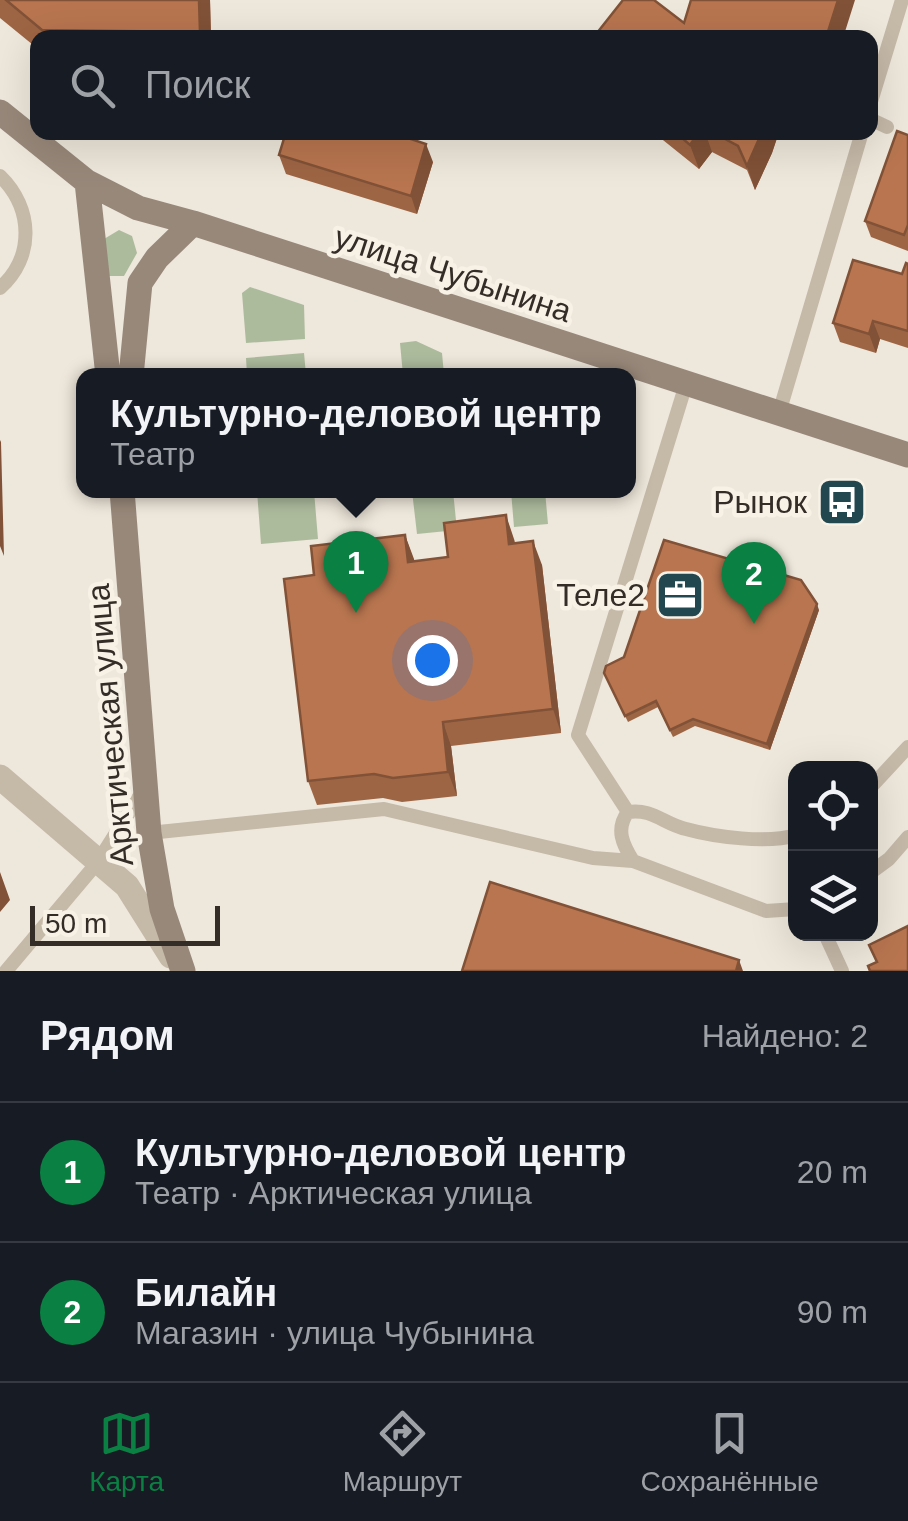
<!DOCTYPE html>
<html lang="ru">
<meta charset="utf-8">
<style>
body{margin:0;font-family:Arial,sans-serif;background:#242831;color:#f1f3f6}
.controls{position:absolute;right:30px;bottom:30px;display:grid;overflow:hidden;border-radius:20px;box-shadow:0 10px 40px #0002}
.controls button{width:90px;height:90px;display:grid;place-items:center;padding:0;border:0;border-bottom:2px solid #363941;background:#171b24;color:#f1f3f6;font:50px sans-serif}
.scale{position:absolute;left:30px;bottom:25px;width:190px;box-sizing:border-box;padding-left:10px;border:5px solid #332c27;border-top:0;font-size:28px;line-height:35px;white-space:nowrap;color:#332c27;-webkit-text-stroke:8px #f7f1e6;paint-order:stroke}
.you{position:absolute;left:432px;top:660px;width:35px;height:35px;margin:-25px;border:8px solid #fff;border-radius:50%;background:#1a73e8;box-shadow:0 0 0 15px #1a73e833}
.badge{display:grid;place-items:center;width:65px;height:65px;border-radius:50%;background:#0b8043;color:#fff;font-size:32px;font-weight:700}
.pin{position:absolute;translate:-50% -82px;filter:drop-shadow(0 2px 5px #0008)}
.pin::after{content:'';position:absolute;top:52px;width:35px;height:30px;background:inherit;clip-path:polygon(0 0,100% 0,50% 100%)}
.popup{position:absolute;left:76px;top:368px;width:560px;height:130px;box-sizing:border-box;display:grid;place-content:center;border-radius:20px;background:#171b24;filter:drop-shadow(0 2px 8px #0005);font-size:32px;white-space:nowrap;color:#9ea1a6}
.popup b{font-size:38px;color:#f1f3f6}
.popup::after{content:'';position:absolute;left:50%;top:100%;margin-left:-20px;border:20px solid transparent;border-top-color:#171b24}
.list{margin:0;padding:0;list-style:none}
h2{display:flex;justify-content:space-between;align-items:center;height:130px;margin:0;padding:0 40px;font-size:42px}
h2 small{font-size:32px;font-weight:400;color:#9ea1a6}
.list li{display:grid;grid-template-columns:65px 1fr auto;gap:30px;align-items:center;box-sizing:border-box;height:140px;padding:0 40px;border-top:2px solid #363941}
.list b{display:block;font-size:38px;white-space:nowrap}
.list p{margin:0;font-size:32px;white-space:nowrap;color:#9ea1a6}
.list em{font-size:32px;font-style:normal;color:#9ea1a6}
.icon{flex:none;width:55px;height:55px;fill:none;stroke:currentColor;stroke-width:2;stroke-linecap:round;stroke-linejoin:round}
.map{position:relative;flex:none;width:908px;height:971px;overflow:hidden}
.search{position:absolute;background:#171b24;box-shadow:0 10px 40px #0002;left:30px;right:30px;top:30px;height:110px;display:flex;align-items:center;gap:25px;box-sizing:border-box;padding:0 35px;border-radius:20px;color:#9ea1a6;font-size:38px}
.sheet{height:410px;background:#171b24}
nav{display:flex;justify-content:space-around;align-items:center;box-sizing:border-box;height:140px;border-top:2px solid #363941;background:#171b24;font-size:28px;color:#9ea1a6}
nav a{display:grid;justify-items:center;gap:5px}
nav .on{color:#0b8043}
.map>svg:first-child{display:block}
.green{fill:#adbb9d}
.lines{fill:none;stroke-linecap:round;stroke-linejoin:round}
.lane{stroke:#c5b9a8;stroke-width:14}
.street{stroke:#c5b9a8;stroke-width:25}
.secondary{stroke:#98887a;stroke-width:25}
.wall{fill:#9e6544}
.shaded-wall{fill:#815237}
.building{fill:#b8754f;stroke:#815237;stroke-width:2.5}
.labels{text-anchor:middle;stroke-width:9;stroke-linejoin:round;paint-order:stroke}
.street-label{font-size:32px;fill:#332c27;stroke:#f7f1e6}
.poi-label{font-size:32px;fill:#332c27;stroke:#f7f1e6;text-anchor:end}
</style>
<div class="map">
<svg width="908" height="971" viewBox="0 0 908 971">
<rect width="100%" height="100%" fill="#eee7db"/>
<path class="green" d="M119,230l13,6 5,17 -13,23h-19l-1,-37z
M250,287l54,18 1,34 -59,4 -4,-50z
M416,341l26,12 2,22h-41l-3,-32z
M304,353l2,22h-59l-1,-17z
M257,491h57l4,48 -57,5z
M412,491h41l4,39 -40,4z
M511,491h34l3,33 -34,3z"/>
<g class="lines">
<path class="lane" d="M870,105l32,-105
M870,119l17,8
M0,176c33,32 35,81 0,112
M779,413l83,-281
M870,788l38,-41
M628,812l-50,-77 108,-351
M149,833l235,-24 209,49 40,3c-10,-16 -18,-32 -5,-49 24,-4 36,12 58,17 29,8 82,15 110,6
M633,861l133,50 30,-2
M870,873l19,-14 19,-22
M825,934l17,37
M6,971l91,-108 47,-74"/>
<path class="street" d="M0,777l127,109 44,70"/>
<path class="secondary" d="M0,112l87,70 51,26 55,15 715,232
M87,182l21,194
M131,376l9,-93 17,-25 36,-35
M122,490l27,343 13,76 21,62"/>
</g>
<path class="wall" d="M0,0h210l1,38h-173v11l-38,-31z
M653,132h126l-7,21 -17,37 -8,-20 -35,-18 -13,17z
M908,135v116l-37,-14 -6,-16z
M279,155l154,7 -16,52 -131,-40z
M908,264v84l-28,-9 -4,14 -36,-11 -7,-19 69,-49z
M405,535l9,26 34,-4 66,-18 1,4 27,22 19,168 -110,13 6,50 -55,6 -19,-4 -66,7 -9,-24 6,-206z
M819,610l-49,140 -75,-24 -22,11 -15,-30 -30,15 -24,-49z"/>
<path class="shaded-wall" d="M199,0h11l1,38h-9l-2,-6z
M838,0h17l-12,38h-17z
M699,132h6l7,20 -13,17 -9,-24z
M762,132h17l-7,21 -17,37 -8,-24z
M426,144l7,18 -16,52 -6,-18z
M873,321l7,18 -4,14 -7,-19z
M0,440l1,2 3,114 -4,-10z
M506,515l8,24 4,29 -9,-24z
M405,535l9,24 3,27 -9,-24z
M533,541l9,24 19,168 -8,-24z
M817,604l2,6 -49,140 -3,-6z
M443,722l8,24 6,50 -9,-24z
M0,872l10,28 -10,12z
M739,960l4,11h-7z"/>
<path class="building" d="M6,0h193l1,32 -158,-2z
M623,0h31l30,23 7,-23h147l-12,38 -21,-6 -2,6h-210z
M897,131l11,4v90l-4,10 -39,-14z
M286,132h104l36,12 -15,52 -132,-41z
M675,132h24l-9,13z
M712,132h50l-15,34 -9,-20z
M853,260l49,14 4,-11 2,1v67l-35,-10 -4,13 -36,-11z
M506,515l3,29 24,-3 20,168 -110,13 5,50 -55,6 -19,-4 -66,7 -24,-202 30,-4 -3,-29 94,-11 3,27 40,-5 -4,-34z
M664,540l137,40 16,24 -50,140 -74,-25 -23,11 -14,-29 -31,15 -21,-43 2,-7 18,-9z
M490,882l249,78 -3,11h-274z
M908,926v45h-38l-2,-5 9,-4 -8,-17z"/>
<defs>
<g id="bus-square" transform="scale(2.5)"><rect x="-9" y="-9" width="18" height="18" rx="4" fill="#22474f" stroke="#f7f1e6"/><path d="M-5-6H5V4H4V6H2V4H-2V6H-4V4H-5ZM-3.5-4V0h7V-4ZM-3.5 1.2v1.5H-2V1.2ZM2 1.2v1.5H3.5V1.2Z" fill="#fff"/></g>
<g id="office-square" transform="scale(2.5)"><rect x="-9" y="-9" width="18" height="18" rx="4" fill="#22474f" stroke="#f7f1e6"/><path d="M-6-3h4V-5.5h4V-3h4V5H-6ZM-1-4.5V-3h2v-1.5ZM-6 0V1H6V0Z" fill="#fff"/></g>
</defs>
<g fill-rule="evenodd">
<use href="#bus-square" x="842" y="502"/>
<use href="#office-square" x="680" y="595"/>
</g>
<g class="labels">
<g class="street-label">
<text transform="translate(453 274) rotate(18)" y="11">улица Чубынина</text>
<text transform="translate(110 725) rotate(-95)" y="11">Арктическая улица</text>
</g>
<g class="poi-label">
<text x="807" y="513">Рынок</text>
<text x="645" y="606">Теле2</text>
</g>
</g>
</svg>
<div class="controls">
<button><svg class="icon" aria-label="locate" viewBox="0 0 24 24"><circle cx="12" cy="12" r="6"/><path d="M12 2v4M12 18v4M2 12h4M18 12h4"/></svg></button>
<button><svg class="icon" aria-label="layers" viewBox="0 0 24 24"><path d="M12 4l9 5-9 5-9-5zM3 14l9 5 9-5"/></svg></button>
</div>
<div class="scale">50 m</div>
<div class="you"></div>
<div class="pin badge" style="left:356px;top:613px">1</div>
<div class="popup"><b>Культурно-деловой центр</b>Театр</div>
<div class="pin badge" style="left:754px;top:624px">2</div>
<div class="search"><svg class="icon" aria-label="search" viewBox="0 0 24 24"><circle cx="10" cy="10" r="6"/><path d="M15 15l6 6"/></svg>Поиск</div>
</div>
<section class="sheet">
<h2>Рядом<small>Найдено: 2</small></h2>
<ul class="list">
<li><span class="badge">1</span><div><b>Культурно-деловой центр</b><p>Театр · Арктическая улица</p></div><em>20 m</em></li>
<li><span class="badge">2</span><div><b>Билайн</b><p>Магазин · улица Чубынина</p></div><em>90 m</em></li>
</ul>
</section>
<nav>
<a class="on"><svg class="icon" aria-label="map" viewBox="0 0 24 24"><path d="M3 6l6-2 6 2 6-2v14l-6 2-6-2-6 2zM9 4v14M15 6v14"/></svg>Карта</a>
<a><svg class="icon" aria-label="directions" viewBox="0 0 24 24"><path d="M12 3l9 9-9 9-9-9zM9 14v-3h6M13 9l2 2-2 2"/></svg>Маршрут</a>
<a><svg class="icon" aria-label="saved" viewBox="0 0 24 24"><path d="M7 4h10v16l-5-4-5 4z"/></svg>Сохранённые</a>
</nav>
